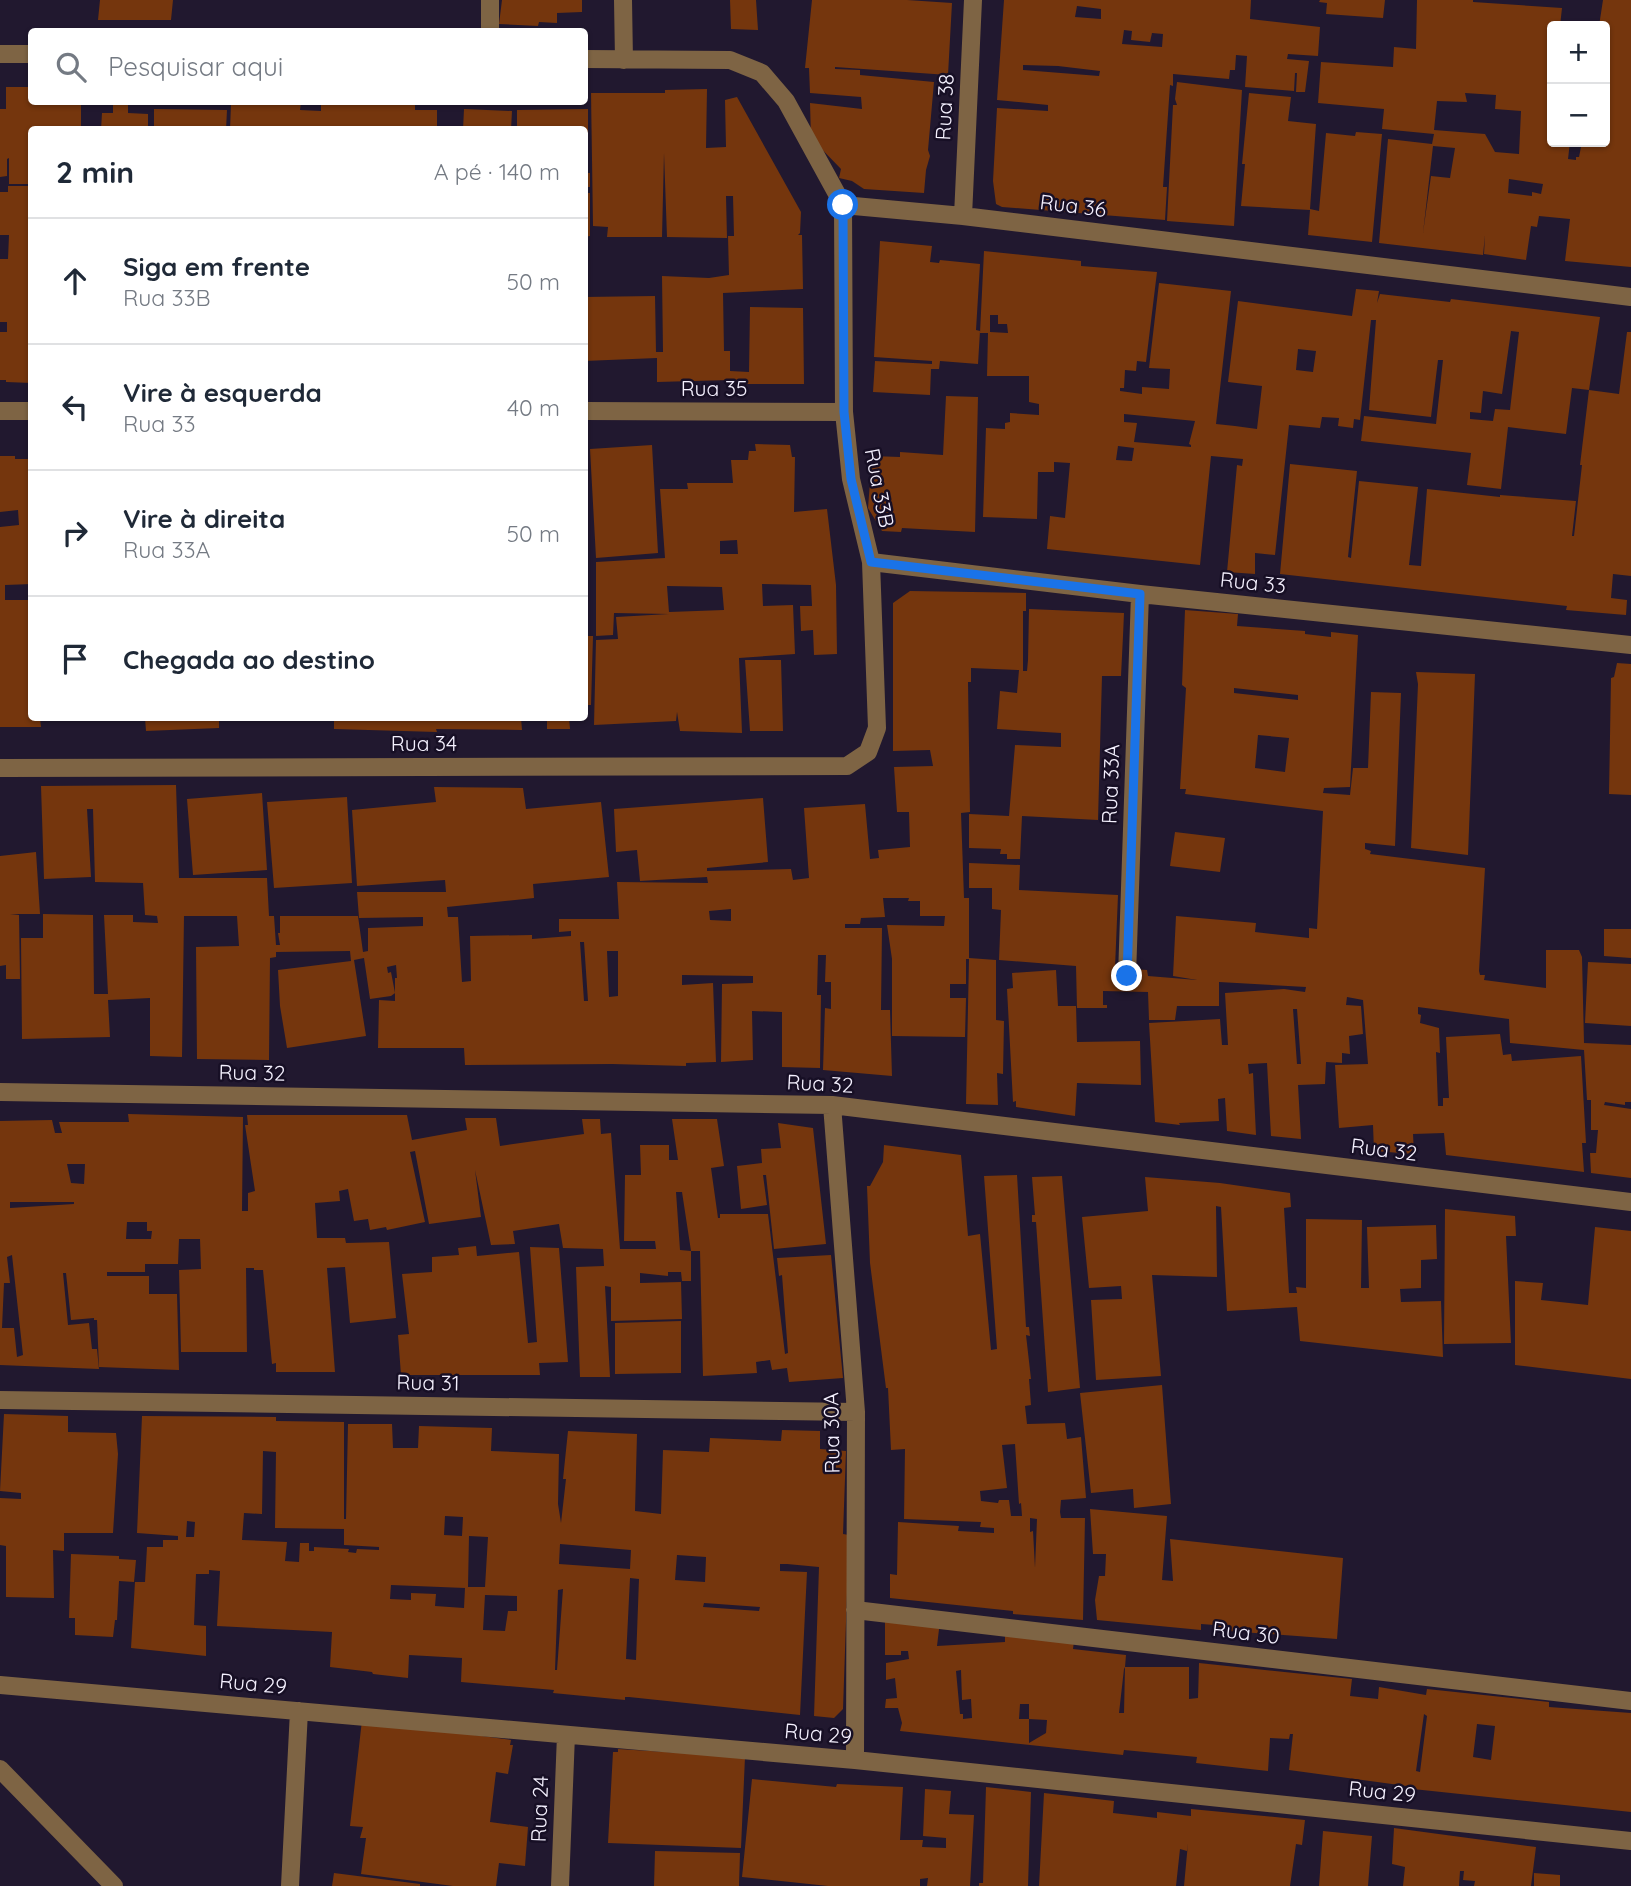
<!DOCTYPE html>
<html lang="pt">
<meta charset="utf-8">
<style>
body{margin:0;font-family:Quicksand,sans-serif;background:#f2f2f3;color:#1f2937}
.controls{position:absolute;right:21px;top:21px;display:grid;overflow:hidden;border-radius:7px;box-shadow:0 2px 5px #0004}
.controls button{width:63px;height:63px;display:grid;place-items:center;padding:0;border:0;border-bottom:2px solid #e0e1e3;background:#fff;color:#1f2937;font:35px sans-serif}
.stop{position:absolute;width:21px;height:21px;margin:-16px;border:5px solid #1a73e8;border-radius:50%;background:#fff}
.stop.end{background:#1a73e8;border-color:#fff;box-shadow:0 2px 7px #0008}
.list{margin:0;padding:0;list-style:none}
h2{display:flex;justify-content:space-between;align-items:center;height:91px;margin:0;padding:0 28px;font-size:30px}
h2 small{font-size:23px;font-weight:400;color:#747a83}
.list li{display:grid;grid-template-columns:46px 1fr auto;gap:21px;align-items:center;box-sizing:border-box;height:126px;padding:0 28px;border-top:2px solid #e0e1e3}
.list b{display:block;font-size:26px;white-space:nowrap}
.list p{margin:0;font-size:23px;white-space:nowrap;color:#747a83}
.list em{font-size:23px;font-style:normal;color:#747a83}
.icon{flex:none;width:38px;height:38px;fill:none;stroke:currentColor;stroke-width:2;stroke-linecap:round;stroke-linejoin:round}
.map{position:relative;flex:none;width:1631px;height:1886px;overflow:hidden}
.search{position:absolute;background:#fff;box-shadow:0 2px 5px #0004;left:28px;top:28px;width:560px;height:77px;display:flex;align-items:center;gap:18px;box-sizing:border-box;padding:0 24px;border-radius:7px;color:#747a83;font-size:26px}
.panel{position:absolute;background:#fff;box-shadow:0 2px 5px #0004;left:28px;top:126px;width:560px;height:595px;border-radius:7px}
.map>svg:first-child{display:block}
.building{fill:#75360d;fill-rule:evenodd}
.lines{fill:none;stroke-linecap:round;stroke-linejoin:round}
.minor{stroke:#7e6444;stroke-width:18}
.route{stroke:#1a73e8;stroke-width:9}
.labels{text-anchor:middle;stroke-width:5;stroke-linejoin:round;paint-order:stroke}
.street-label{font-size:21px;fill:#f4f0fe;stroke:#170f25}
</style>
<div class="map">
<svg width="1631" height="1886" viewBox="0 0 1631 1886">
<rect width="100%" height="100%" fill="#21182f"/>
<path class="building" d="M100,0h73l-2,20h-73z
M502,0h80v12l-25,1v10l-18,-1 -1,4 -39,-2z
M730,0h26l2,30 -27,-1z
M812,0h95l45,3 -4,72 -113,-8v2l25,1v5l74,7 -6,68 2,6 -4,14 -2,23 -60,-4 -12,-8 -13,-3 2,-9 -30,-31 -1,-35 52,6 -1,-12 -51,-4 -1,-25h-4z
M1004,0h247l-1,19 70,8 -2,29 -30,-2 -1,5 22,2 -4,31h-9l1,-19h-2l-1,18 -49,-4 2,-31 -11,-1 -1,15h-5l-1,9 -56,-5v12l-3,-1 -7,102h4l-2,33 -163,-13 -6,-3 -3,-23 4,-73 51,3v-6l-51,-5zM1077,6l24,3v10l-26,-2zM1124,30l8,1 -1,9 19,2 2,-9 11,1 -1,13 -40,-3zM1023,65l35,1 42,5 -1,5 -76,-6z
M1320,0h65l-2,18 -57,-4 1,-11 -8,-1z
M1417,0h56v2l89,6 -2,18h-8v116h18l-2,17 8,1v-3h3l3,-15h23v-116h-6l4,-26h28v267l-66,-6 5,-42 -31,-3 -2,11 -6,-1 -5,34 -42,-6 1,-19 -2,20 -104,-12 9,-104 44,5 2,-10 -52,-5 2,-20 -66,-6 3,-41 72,5 1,-20 22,2zM1465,93l31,2 -1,14 26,2 -2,43 -24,-2 -10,-18 -51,-4 3,-29 30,1zM1433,146l22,2 -5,30 -19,-2 -8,57zM1509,179l34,5 -2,10 -9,-2v4l-24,-3z
M1177,82l65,8 -8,136 -67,-5 6,-116h4l-2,-6z
M6,87h26v15h49v28h-49v54h-23v-26l-2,1v17l-7,1v-68h6z
M707,89l-1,59 20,-1 -1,-47 12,-3 64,115 -1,21 -2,2h4l1,54 -80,4 1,58h6v20l19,1 1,-65 53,1 1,76h-74v-4l-73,2v-24l-73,3v-64l71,-1 1,56h7l-1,-76 47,2 20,-3 -1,-39h6l-1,-40h-7l1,42 -60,-1 -3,-84 -2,84h-55l1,-10 -15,-1 -2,-133h74v-3z
M1249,93l42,4 -3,24 28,3 -6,85 9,2 7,-78 29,3 1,-4 26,2 -10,108 -64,-7 2,-25 -69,-4 4,-42h-3z
M113,102h15v11l20,1v16h-47l1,-17h11z
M275,102h26l-1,8 21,1v-9h94v8h22v20h-65v-4l-6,1v3h-136l1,-26 45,1z
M154,109l73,1 -1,20h-72z
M464,109l48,2 -1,19h-48z
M588,109v64h2v14h-6v-57h-67v-20z
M8,186h24v197l-26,-1v-2h-6v-48h7v-10h-7v-63h8l1,-24h-9v-43h8z
M584,193h6v43l-6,1z
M880,241l52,5 -2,16 9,1 1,-3 40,4 -4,66 4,1 -2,33 -38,-3 -1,8h-8l-1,26 -57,-3 2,-31 57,3v-3l-58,-4z
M984,251l97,10v5l76,6 -11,90 -9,-1 -1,10 -11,-1 -1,18h-4v3l22,3v-7l27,2 1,-20 -21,-1 10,-85 72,8 -15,133 19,2 22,3 5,-43 -34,-4 10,-81 114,15 4,-27 23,2 -2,12 3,-9 70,8 1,-3 149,18 -11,73 30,4 8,-62h4v244l-18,-2 -2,24 16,2 -1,15 -60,-5 1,-4 -287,-32 10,-110 67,7 -9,86 3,1 8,-77 59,6 -9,78 12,1 6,-77 73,8v-2l76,6 -4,35h2l8,-71h-2l9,-75 -17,-2 -6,46 -58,-7 -7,62 -34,-4 4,-32 -110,-12 3,-25 72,8 7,-64h-5l-7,57 -62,-7 7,-90h-5l-11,100 -6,-1 -1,9 -15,-2 1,-8 -17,-1 -2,11 -31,-3 -14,130 -20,-2v21l-28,-2 10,-107 5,1 1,-7 -32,-3 -11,109 -153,-16 3,-33 15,2 5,-55 -16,-1v10h-16l-1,47 -54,-2 3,-89 19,1v-6l5,-1v-9l29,2v-11l-10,-2v-26h-42l1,-43h-8zM990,315h8v9h9l1,9 -18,-1zM1511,331l8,1 -9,78 -15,-1 -2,12 -23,-2v-7l11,1 2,-22 19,3zM1298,349l18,2 -3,21 -17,-2zM1124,414l71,7 -6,23 2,1v2l-57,-5 3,-19 -13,-1zM1118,446l16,2 -2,13 -16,-1z
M946,396l32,1 -3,135 -73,-4 -1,4 -19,-1 -14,-23 4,-52 28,1v-5l43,3z
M755,444l35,1 2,12h3l-1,55 33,-3 9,76 1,69 -23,1 -1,-25 -12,1 -1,-25h12l-1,-21 -49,-1 1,22 30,-1 2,49 -56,4 3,75 -62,-2 -3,-19 -1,9 -82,4 2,-85 22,-1 -2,-22 53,-3 -55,-1 -1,22 -17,1v-74l69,-4 -5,-69h28l-1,-6h46l-2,-23h17l1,-9h7zM737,540l1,14h-18v-13zM667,586l55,1 2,23 -55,2z
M652,445l6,108 -62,5 -6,-109z
M0,456h15v3h17v125l-27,1v15h27v118h8l1,9h-41v-200l19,-2 -1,-15 -18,2z
M910,591l116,2v18h-3v60h4l1,-11 1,-51 95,4 -1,23 -2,40h-19l-4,144 -76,-4 -2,43h-13v-5h-7l1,-5 -32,-1v-34l40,2 6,-71 46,2v-14l-64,-4 3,-38 17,2 2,-23 -48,-2v14h-3l2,130 -9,1 3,85h5v61h-3v25h-16v14h16l-1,39 -73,-1v-77l-5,-34 57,1 1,-10h-25v-15h-12l1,-3h-26l2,19 -24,1 -1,6h-15v4h37l-1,82h9l2,66 -69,-6 2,-62 6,1v-27h-6l1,-27h-8l-1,40h4l-1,73 -38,-1v-55l-30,-1 1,49 -32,2 1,-78 31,-1v-7l-71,-1v10l31,-2 3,79 -30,1v3l-74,-2 -147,1 -1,-17h-86l1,-48 16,1v-23h2l-1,-13 -9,2 1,6 3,-1 4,21 -4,3 -21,3 -6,-41 -10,2 12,76 -79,12 -7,-42 -2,-36 73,-9 -1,-10 -74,1v5l-6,1 -1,102 -72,-1 -1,-112 43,-1 -2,-30h-53l-2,141 -32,-1v-58l-42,2 2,37 -88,2 -1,-101h22v-24l50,1 1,79h14l-4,-79h29v7l25,1 -1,-7 -12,-1 -2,-32 -48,-1 -2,-73h-6l4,68 -47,2 -3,-93 135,-1 3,93h88l2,38h5l2,29h4l-2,-12h2v-17h78l5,36 5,-1v-23l55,-2v-9l-64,1 -2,-26h89l-1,-12 -88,6 -5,-76 84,-8 -2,-15 89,1 3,21 75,-7 8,75 -76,7 1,14 -87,9 1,10h10l4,65 9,-1 -1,-45 62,-1v4l39,-3v-5l-12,1v-13h60l-2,-37 91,1 -1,-6 -67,4 -3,-31 -21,2 -2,-43 149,-11 5,64 -61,6v3l84,-2 2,11 16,-2 -5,-70 61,-4 5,55 9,-1 -1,-8 32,-3 -1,-35h-12l-3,-45 39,-1 -3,-16 -37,1v-148zM731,909v12l-21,-1 -1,-9zM580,942h4l4,59h-4zM607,951h11v45l-9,1z
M1185,610l53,4 -1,12 68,5v3l26,3v-5l27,3 -8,152 -26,1 -1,5 27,2 3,-27h15l3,-76 30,1 -6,153 -30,-3v6l6,2 -1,3 115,14 -6,103 1,4h5l-1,5 62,8v-38h33l3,7 2,86 47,2v57h-6v3l-20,-3 -1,3 27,4v69l-40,-5 -1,-20h6l2,-23h-7v-30h-4l-3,-50 -74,-7 -1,-24 -91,-12v7l3,1 -1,8 19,5 1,25 -4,-1 2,54h5v-8h6l-3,-61 54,-3 3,21 8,-1 1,7 69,-5 5,87h-4l2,29 -138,-17 -2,-22 -31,1 1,20 -40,-3 -1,-26 -34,3 -4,-63 33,-1 -5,-64 -16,-3 -1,8 15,1 2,28 -14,2 1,18 -8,-1v10l-16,-1 -1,22 -27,1 3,54 -30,-3 -4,-73 -19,1 1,10 4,-1 3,62 -29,-4 -2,-33 -7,1 1,22 -40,2 1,2 -25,-3 -6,-99 71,-4 2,26h6l-3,-52 59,-4 21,3 1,-5 -87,-5v24h-42l-2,14h-26l-1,-28 -45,-1v14h4v3h-30l-1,-42 -77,-6 2,-50 -9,-1v-21h-23v-25l51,2 -1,25 99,5 -3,73 32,2 1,6 49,4 -24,-4 3,-60 80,7 -1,9 54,6v-10l8,1 6,-118 -138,-17 1,-5h-6l6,-101 -4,-3zM1234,688l64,7v5l-64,-7zM1258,735l31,3 -4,34 -30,-4zM1293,1009h4l4,55h-4z
M584,636h9l-2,69h-7z
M745,660h36l2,71h-33z
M1617,663l14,1v131l-22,-1 2,-116 3,-1z
M1416,672l59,2 -7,181 -57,-7 7,-164z
M145,718h74v10l-73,3z
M334,718h187l1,12 -86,-1 1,3 -103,-3z
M547,718h22l1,11h-23z
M262,793l5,77 -74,5 -6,-76z
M347,797l5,86 -78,5 -7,-86z
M1175,832l50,6 -5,34 -50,-6z
M36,852l4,62h-30l9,1 1,64h-14v-14l-6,1v-110z
M1604,929h27v29l-27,-2z
M969,958l27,2v60l8,1 -1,53 -6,-1 1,32 -32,-1z
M1588,962l43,2v62l-46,-3z
M1056,970l2,36h18l1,36 63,-1 1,44 -64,-2 -2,33 -59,-9v-6l-3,1 -6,-113 6,-1 -1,-15z
M128,1114l115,3 -1,94h6v-18l7,-2 -10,-66h3l-1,-10h160l5,25 55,-10 -2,-12h31l4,28 84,-12 -2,-15h18l1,15 10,-1 9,116h36l-1,-8h-31l1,-66h16l-1,-30h29v15h9l-6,-41h45l7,47 -13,2 7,50h2v-4h48l17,140 3,-1 -6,-78 -3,1 -2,-18 54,-3 12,123 -54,4 -2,-14 -15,2 -2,-10 -14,2 1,11 -54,3 -3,-125h-9v30h-9l-1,-9h-13v4l-28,-3v10l41,-1 1,37 -71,2v-34l-6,-1 5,91h-30l-4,-110 28,-1 -1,-17 -40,-1 -4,-24 -46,7 2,13 -24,1 -16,-75 6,47 -52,7 -14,-73 -5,1 15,70 -38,8 -1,-3 -16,3 -2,-11 -14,2 -6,-32 -9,2 1,10 -25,2 2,35h28l1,5 43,-1 7,76 -46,5 -5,-56 -18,1 8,104h-59v-9l-4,1 -9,-94h-9v-2h-8l1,84h-66l-2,-82 22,-1 -1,-30h-21l-1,25h-33v8h-38v4h42v18h28l2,76 -80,-3 -2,-47h-3v-2l-23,2 -5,-47h-3l5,52 21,-2 3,26h5l2,20 -99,-4v-244l52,-1 3,13h7l-3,-11h70zM67,1164h18l-1,20 -13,-1zM676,1192h6l9,59 -11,-1zM10,1202h64v2l-64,4zM127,1222h20v9h5l-1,8h-25zM12,1255l11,100 -6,2 -3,-29h-12l2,-45h6l-3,-26z
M778,1123l35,5 13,116 -52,5 -8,-74h-3l4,30 -26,4 -4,-43 25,-3 -1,-14 20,-1z
M884,1145l77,10 7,81 12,-2 11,116 6,-1 -13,-173 33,-1 9,152h3l1,9 -4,-1 5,44h-2l2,26 -6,1 2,18 38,-1 2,16 14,-2 5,61 -25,2 -1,12 1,6h24l-2,102 -70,-6v-3l-123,-13v-24l7,1 1,-53 61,4 -1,5 36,2v-5l-14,-1 1,-5 -77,-3 1,-70 -14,1 -3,-62h-2l-16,-125 -3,-77h3l13,-24zM1015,1444l4,60 2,-1 1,13h-11l-2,-16h-10l-1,3 -17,-2 -1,-10 27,-3 -5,-43zM1030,1518l7,1 -2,49 -2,-37 -3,1z
M1062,1176l18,212 -32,4 -12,-170h-4v-7h3l-3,-38z
M1145,1177l75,6 70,10 1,14 -7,1 5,85h8l-1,-6 10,1v-69l56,1 -1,68h8l-2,-61 69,-2 1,34 -16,1v28l-21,1 1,13 40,-1 2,56 -143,-16 -3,-34 -70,4 -6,-104 -5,-1 1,71 -65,-2 9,101 -65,4 -5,-80 31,-1 -1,-13 -32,2 -7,-71 66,-6z
M1445,1209l70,7 1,20h-10l5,107 -67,1z
M1595,1227l36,4v148l-116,-14v-84l28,2 -2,17 47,5z
M476,1246l1,10 42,-4 9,91 9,-1 -7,-95 29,1 9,114 -29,1 1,12h-139l-3,-40 11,-1 -7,-60 30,-2v-15l27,-2 -1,-7z
M681,1321v52l-66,1v-51z
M1162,1385l9,119 -37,4 -1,-19 -42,4 -11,-100z
M4,1414l64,2v16l48,1 2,21 -5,79h-49v18l-11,-1 1,48 -48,-1v-51l-6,-1v-47l21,1v-6l-21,-2z
M142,1416l134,1v4l68,1v97h2l2,-95h44l1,24h25l1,-22 73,2 -1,23 68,3 -1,50 3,19 5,-44h-3l5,-48 69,3 -2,77 26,3 2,-64 46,2 1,-14 71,3 1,-11 38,1v18l26,2 -3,83 6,1 -6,174 -9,9 -20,-2 5,-149 -32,-3h-7v7l27,1 -7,143 -171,-18h-4v3l-72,-7 1,-3 -93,-8 1,-24 -53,-3 -1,23 -35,-4 -1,-2 -42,-5 2,-35 -115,-6 3,-55 -11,-1v4h-13l-2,51 12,1v30l-75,-8 4,-66h10l2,-35h16v-7h15v-4l-41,-3zM263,1451l13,1 -1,76 69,1v16l35,2v3l-22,-1 -1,4 -8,-1 1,-3 -35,-2v4h-5v-8h-9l-1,19 -14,-1 2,-19 -45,-2 2,-27 18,1zM445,1516l18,1 -1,19 -18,-1zM187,1521l8,1 -1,15h-8zM469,1536l19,1 -3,50h-17zM560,1544l71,6 -1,19 -71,-5zM677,1555l29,2 -1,25 -30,-2zM630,1578l9,1 -3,81 -10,-1zM391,1585l74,3 -1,20 -29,-2 1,-12 -25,-1v7l-21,-1zM563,1589l-6,81h-2l3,-80zM485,1595l32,1v15h-9l-3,20 -22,-1zM704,1603l56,4 -1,4 -56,-4z
M1090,1509l77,7 -5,64 11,1 -3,-42 173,19 -6,81 -122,-9v-5l-14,-1v6l-104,-10 -2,-20 4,-24h6l1,-22h-13z
M71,1554l48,2v3l17,1 -2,22 -15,-1 -2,39h-2l-2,17 -38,-2v-17h-6z
M885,1617l55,4 -3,25 68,-4v-11l69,10 -1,8 53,6 -1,12h64v32l9,-1 1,-35 153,16 -2,17 28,3 1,-12 47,8 1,-6 122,13v5l82,6v99l-218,-23 1,-2 -125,-17 4,-36h-3l-1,5 -19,-1 -2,33 -72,-8 1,-6 -73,-7 -1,5 -223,-24 2,-8 -4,-15h-13l1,-9 11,-1 -2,-20 -9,2v-17l23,-4 -1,-8h-7v4h-16zM1125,1667l-1,46h-5l5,-44zM961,1670l1,30 9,-1 1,19 -9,1v-5h-3l-4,-43zM1020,1704h9v15l18,1 -1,13 -17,10v-24h-10zM1424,1714l3,2 -7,56 -4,-1zM1477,1724l18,2 -4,34 -18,-3z
M362,1720l149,20 -1,5h3l-5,29 -12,-2 -6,50 38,5 -3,39 -26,-3 -3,23h-43l-92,-12 5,-36h-6l3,-11 -13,-1z
M618,1749l127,8 -4,91 -133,-5 5,-91h5z
M752,1779l84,8 1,-3 66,3 -3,53h23l-1,7 24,1v-10l-23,-2 2,-47 26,2 -2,23 25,1 -4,71h-43l1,-8 -8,1v7h-92l-86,-9z
M986,1787l45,5 -3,94h-49v-3h4z
M1044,1793l70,8 -1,12 44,5v-6l34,4v-7l114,11 -3,25 -6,-1 -6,42h-106l4,-43 -1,8 -7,-2 -4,37h-137z
M1394,1828l142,19 -5,39h-57l1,-5 -12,-1 1,-9h-4l-1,15h-56l2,-19 -13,-3z
M1323,1831l49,5 -4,50h-49z
M655,1851l85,2 -1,33h-85z
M334,1873l86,11v2h-88z
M1534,1873l26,2v11h-26z"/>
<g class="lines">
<path class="minor" d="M623,0l1,60
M490,32v-32
M0,54h32
M584,59l146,1 32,13 24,28 57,104 120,11 668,81
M963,216l10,-216
M0,411h32
M584,411l260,1
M871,562l269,32 491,51
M0,768l847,-2 21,-14 9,-24 -6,-166 -20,-83 -7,-67 -1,-207
M1127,976l13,-382
M0,1092l832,13 799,97
M832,1105l24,307 -1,348
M0,1400l856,12
M855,1610l776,91
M0,1685l855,75 776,81
M0,1769l114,117
M290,1886l9,-175
M560,1886l6,-151"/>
</g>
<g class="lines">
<path class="route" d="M843,205l1,207 7,67 20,83 269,32 -13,382"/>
</g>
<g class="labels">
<g class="street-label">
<text transform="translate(945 107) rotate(-87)" y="7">Rua 38</text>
<text transform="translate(1073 206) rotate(7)" y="7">Rua 36</text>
<text x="714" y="396">Rua 35</text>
<text transform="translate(879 488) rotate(79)" y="7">Rua 33B</text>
<text transform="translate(1253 583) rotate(6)" y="7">Rua 33</text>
<text x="424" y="751">Rua 34</text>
<text transform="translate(1111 784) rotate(-88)" y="7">Rua 33A</text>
<text transform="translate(252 1073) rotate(1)" y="7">Rua 32</text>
<text transform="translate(820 1084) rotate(3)" y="7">Rua 32</text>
<text transform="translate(1384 1150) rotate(7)" y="7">Rua 32</text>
<text transform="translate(428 1383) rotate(1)" y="7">Rua 31</text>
<text transform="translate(832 1433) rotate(-91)" y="7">Rua 30A</text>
<text transform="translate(1246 1633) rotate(7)" y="7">Rua 30</text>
<text transform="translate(253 1684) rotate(5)" y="7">Rua 29</text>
<text transform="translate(818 1734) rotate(5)" y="7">Rua 29</text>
<text transform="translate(1382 1792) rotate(6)" y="7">Rua 29</text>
<text transform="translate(540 1809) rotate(-88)" y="7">Rua 24</text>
</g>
</g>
</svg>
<div class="controls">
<button>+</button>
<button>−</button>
</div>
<div class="stop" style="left:843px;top:205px"></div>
<div class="stop end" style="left:1127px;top:976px"></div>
<div class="search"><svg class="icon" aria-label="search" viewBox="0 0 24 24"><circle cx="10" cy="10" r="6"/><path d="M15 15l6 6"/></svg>Pesquisar aqui</div>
<section class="panel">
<h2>2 min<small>A pé · 140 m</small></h2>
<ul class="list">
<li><svg class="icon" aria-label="ahead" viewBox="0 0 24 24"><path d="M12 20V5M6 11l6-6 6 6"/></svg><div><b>Siga em frente</b><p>Rua 33B</p></div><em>50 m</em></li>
<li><svg class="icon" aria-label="left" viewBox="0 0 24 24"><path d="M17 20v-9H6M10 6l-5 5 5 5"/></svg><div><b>Vire à esquerda</b><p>Rua 33</p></div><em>40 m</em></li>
<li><svg class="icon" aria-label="right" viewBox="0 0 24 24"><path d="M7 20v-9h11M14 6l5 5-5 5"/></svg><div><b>Vire à direita</b><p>Rua 33A</p></div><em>50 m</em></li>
<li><svg class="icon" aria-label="arrive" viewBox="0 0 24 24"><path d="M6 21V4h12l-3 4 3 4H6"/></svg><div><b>Chegada ao destino</b></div></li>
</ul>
</section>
</div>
